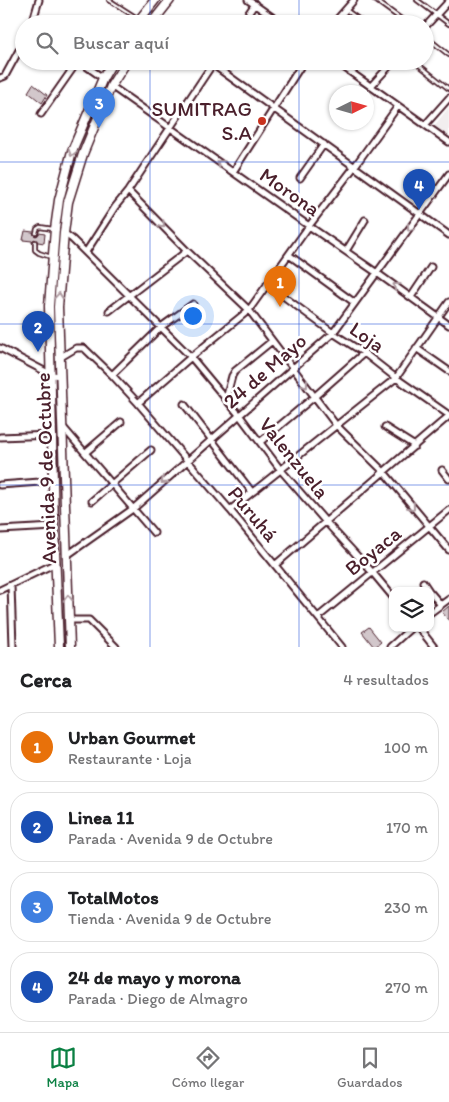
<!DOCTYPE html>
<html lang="es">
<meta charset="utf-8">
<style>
body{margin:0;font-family:Itim,sans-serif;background:#f6f6f6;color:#202124}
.controls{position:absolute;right:15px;bottom:15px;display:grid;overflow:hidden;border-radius:10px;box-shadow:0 1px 4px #0004}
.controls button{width:45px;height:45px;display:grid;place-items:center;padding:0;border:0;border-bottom:1px solid #e0e0e0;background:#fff;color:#202124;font:25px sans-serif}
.compass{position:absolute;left:329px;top:85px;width:45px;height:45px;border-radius:50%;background:#fff;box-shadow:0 1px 4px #0004;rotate:85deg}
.you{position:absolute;left:192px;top:315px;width:18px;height:18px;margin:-12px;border:4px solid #fff;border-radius:50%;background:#1a73e8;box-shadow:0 0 0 8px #1a73e833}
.badge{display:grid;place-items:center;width:32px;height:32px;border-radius:50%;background:#0b8043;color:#fff;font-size:16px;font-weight:700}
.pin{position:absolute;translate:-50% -41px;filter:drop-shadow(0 1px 2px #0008)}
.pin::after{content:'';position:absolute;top:26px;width:18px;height:15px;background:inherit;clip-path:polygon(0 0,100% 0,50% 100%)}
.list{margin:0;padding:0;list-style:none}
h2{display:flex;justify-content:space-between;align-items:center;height:65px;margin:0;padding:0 20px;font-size:21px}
h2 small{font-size:16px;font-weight:400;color:#757577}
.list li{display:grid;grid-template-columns:32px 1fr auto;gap:15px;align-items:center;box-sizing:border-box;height:70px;margin:0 10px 10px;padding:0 10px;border:1px solid #e0e0e0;border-radius:20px}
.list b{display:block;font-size:19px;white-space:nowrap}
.list p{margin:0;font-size:16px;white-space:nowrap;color:#757577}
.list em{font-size:16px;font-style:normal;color:#757577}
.icon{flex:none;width:28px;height:28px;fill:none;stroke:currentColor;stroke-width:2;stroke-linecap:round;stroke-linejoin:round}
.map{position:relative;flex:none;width:449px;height:647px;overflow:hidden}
.search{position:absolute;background:#fff;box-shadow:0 1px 4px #0004;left:15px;right:15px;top:15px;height:55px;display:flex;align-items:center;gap:12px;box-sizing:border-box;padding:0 18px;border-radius:28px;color:#757577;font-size:19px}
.sheet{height:385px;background:#fff}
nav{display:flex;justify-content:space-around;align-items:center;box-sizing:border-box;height:70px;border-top:1px solid #e0e0e0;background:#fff;font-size:14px;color:#757577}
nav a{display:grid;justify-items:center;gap:2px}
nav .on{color:#0b8043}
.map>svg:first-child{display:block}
.built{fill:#f2eeef}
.building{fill:#d2c7cb;stroke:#4a1f2b}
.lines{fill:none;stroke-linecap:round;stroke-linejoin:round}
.service-casing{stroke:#4a1f2b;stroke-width:6}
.minor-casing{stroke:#4a1f2b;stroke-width:9}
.primary-casing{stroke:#4a1f2b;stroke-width:11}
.service{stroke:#fff;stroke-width:2.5}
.minor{stroke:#fff;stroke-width:5}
.primary{stroke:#fff;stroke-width:8}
.oneway{stroke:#ae9aa0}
.grid{fill:none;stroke:#1d4ed8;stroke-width:1;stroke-opacity:0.55}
.poi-dot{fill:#c8321e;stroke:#fff;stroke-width:2}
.labels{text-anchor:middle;stroke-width:5;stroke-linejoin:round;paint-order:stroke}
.poi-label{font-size:21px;fill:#4a1f2b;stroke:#fff;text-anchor:end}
.street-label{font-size:21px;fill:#4a1f2b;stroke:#fff}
</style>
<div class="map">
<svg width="449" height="647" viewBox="0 0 449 647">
<rect width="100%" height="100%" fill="#fff"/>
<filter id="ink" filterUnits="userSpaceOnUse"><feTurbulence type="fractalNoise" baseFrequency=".02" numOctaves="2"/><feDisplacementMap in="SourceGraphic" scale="10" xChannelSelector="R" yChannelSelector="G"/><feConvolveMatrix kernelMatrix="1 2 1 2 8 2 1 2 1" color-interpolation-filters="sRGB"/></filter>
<g filter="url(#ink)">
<path class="built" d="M449,107v29l-15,-10z"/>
<path class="building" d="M33,84l14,11 -5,8 -14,-11z
M25,231l8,1 1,3 2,1 2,-1 1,-2 6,1 -1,9 -6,-1 -3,-3 -3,2 -9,-1z
M449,606v15l-7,-9z
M369,627l12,15 -6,5h-1l-12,-15z"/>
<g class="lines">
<g class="service-casing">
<path id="service" d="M109,0l28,18
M375,0l33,24
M417,0l32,24
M346,10l19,14
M425,36l24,19
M414,61l35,28
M36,233l1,-4 3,-2 13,2
M35,242v8l4,3 12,4"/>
</g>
<g class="minor-casing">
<path id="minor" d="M248,0l34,24
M32,24l7,-24
M241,24l14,-20
M333,24l21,-24
M425,27l24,-26
M79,61l24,17
M208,61l241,174
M335,61l114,81
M0,78l5,-2 19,-35
M111,86l198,140 68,47 72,52
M371,86l23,-25
M41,114l37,-53
M425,125l24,-27
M233,172l71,-111
M300,178l24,-34
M128,191l59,60 62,59 87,115 48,47 65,78
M64,233l8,6 119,118 49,59 40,53 45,52 48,52 20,24
M346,251l19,-31
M86,252l29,-45 13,-16 86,-129
M289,255l66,48
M267,284l66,49 31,20 32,25 53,37
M411,297l20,-30
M109,311l78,-60
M0,348l52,27 9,1
M416,348l33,23
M61,357l15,-9h8l28,27 26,28 92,107 112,137
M112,375l49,-48 32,-23
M226,399l6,-23 3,-5 37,-30
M138,403l53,-46 58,-47 60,-84 46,-60 43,-60
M184,404l68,88
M62,426l92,107
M385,427l30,19
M0,437l52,-2
M260,442l54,-45 50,-44
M86,452l35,-30
M442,470l7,9
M0,485l53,-4
M92,501l59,-51
M230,510l166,-132 53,-76
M0,530l54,-3
M66,556l68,-48 199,-175 116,-159
M275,565l174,-149
M423,582l6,9
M11,585l2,62
M0,590l56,-27
M430,592l11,13
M430,613l19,-14
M318,617l131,-107
M69,620h20l27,27
M419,628l15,19
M390,647l21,-19"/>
</g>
<g class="primary-casing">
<path id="primary" d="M136,24l19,-24
M151,24l19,-24
M59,647l-5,-120 -5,-221 6,-77 4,-29 13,-49 31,-73 10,-17
M70,647l-12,-340 6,-74 4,-31 15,-48 28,-68 16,-25"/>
</g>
<use href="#service" class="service"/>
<use href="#minor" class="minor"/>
<use href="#primary" class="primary"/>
</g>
<defs><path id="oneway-chevron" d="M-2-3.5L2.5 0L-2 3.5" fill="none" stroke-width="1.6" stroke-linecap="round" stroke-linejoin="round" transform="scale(1.25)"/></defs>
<g class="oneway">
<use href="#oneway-chevron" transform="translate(72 153) rotate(107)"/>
<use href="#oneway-chevron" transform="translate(220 163) rotate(-144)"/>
<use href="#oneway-chevron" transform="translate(162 225) rotate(45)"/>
<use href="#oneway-chevron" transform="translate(410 228) rotate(126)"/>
<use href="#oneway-chevron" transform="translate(396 286) rotate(-143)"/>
<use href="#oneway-chevron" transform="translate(59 296) rotate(-85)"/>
<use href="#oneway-chevron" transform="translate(305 385) rotate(53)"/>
<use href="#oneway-chevron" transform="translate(164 481) rotate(138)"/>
<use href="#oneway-chevron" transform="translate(412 507) rotate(51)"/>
<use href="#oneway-chevron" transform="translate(68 598) rotate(-92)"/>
</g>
</g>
<path class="grid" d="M150,0v24M299,0v24M150,61v586M299,61v586M0,162h449M0,324h449M0,485h449"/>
<circle class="poi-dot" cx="262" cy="121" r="5"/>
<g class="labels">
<g class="poi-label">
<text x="252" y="116">SUMITRAG<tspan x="252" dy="24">S.A</tspan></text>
</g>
<g class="street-label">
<text transform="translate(290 192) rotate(35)" y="7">Morona</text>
<text transform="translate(367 337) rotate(35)" y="7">Loja</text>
<text transform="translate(265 371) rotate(-41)" y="7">24 de Mayo</text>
<text transform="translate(294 458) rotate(51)" y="7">Valenzuela</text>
<text transform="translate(46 468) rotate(-92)" y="7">Avenida 9 de Octubre</text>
<text transform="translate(253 514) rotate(50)" y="7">Puruhá</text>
<text transform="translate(373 551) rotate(-39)" y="7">Boyaca</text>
</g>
</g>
</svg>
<div class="controls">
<button><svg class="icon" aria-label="layers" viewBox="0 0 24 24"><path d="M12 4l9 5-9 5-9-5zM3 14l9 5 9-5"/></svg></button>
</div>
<svg class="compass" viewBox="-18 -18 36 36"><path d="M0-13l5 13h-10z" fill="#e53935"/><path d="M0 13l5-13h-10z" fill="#757577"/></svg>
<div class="you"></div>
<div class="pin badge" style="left:280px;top:307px;background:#e8710a">1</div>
<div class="pin badge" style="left:38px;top:352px;background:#1a4fb4">2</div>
<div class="pin badge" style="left:99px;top:128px;background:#3f7fe0">3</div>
<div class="pin badge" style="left:419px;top:210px;background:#1a4fb4">4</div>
<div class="search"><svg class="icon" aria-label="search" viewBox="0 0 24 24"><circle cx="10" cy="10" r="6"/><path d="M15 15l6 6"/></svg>Buscar aquí</div>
</div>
<section class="sheet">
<h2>Cerca<small>4 resultados</small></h2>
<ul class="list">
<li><span class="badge" style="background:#e8710a">1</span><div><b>Urban Gourmet</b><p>Restaurante · Loja</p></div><em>100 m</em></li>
<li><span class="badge" style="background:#1a4fb4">2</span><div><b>Linea 11</b><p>Parada · Avenida 9 de Octubre</p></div><em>170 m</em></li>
<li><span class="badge" style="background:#3f7fe0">3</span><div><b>TotalMotos</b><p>Tienda · Avenida 9 de Octubre</p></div><em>230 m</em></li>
<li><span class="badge" style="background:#1a4fb4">4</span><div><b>24 de mayo y morona</b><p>Parada · Diego de Almagro</p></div><em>270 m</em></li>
</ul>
</section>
<nav>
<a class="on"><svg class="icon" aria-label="map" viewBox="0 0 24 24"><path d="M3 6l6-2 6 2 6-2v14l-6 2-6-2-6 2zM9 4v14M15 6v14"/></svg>Mapa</a>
<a><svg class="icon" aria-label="directions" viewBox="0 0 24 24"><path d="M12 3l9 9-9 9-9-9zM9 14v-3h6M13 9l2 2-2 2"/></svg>Cómo llegar</a>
<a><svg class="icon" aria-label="saved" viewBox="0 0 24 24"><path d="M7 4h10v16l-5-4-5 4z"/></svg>Guardados</a>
</nav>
